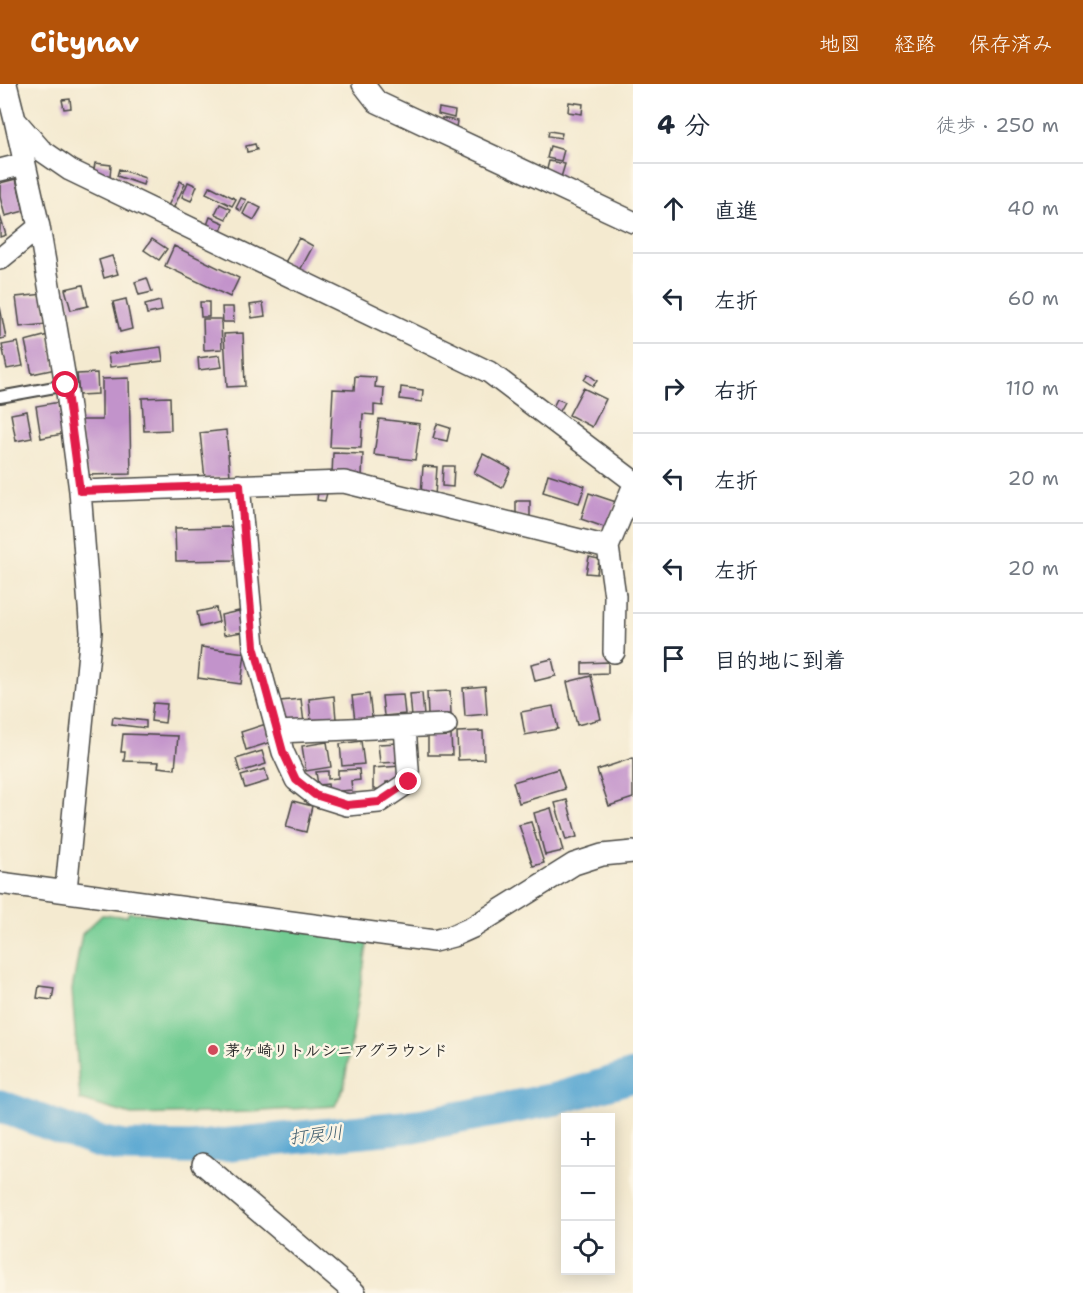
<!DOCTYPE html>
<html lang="ja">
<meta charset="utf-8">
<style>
body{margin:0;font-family:"Shantell Sans","Klee One",sans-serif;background:#f2f2f3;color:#1f2937}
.controls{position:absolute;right:18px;bottom:18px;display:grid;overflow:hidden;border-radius:0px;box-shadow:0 3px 15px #0003}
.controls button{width:54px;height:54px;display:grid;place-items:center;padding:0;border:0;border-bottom:2px solid #e0e1e3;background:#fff;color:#1f2937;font:30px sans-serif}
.stop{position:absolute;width:18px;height:18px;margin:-14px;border:4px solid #e11d48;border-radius:50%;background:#fff}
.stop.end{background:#e11d48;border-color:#fff;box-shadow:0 2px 6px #0008}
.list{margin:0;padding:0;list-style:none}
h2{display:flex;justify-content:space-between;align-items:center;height:78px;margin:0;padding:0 24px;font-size:26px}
h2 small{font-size:20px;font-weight:400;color:#747a83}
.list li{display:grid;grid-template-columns:39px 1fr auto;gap:18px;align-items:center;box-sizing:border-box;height:90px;padding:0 24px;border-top:2px solid #e0e1e3}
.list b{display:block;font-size:22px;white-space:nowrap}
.list em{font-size:20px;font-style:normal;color:#747a83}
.icon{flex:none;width:33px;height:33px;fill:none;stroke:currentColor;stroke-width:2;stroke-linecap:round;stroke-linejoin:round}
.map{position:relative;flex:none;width:633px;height:1209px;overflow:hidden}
header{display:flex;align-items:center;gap:36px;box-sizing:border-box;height:84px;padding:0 30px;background:#b45309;color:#fff}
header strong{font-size:28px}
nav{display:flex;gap:33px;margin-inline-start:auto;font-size:21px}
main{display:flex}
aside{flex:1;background:#fff}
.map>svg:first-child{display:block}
.green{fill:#72cc93;stroke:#4e7c5f;stroke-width:1.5}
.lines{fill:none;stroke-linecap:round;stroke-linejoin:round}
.river{stroke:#57a6d1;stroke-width:33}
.building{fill:#c293cb}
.lane-casing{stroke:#494844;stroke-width:14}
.street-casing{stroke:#494844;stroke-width:24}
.lane{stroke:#fff;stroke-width:10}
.street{stroke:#fff;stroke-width:21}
.route{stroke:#e11d48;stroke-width:8}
.poi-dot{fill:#d1495b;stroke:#fcf5e5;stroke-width:2}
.labels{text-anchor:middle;stroke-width:5;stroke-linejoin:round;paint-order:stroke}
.poi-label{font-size:16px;font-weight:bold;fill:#2b2b2b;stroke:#fcf5e5;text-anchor:start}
.water-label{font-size:18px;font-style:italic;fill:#3d5c6d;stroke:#fcf5e5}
</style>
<header>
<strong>Citynav</strong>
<nav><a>地図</a><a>経路</a><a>保存済み</a></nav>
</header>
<main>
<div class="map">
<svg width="633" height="1209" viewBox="0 0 633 1209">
<rect width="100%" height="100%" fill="#fcf5e5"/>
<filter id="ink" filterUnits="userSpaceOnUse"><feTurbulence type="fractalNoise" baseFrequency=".0167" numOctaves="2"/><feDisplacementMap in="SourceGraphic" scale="12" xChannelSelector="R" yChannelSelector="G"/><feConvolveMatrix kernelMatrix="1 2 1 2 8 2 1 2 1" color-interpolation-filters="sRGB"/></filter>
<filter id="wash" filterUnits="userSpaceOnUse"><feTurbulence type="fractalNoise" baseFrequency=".008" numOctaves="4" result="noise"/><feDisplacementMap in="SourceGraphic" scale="24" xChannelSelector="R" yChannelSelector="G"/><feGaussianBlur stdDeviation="1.35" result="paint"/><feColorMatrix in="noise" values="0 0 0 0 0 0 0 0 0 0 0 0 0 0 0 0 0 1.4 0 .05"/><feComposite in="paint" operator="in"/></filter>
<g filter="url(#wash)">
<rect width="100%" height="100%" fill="#f4ead0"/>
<path class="green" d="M129,828l233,25 6,3 -24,146 -9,20 -85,6 -119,3 -51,-15 -8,-110 10,-56 20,-19 25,1z"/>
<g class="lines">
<path class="river" d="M0,1022l99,36 25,5 66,1 224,-22 142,-27 77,-23"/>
</g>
<g id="blocks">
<path class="building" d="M70,15l1,9 -7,1 -2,-9z
M569,18l14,2 -1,10 -14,-2z
M439,24l16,3 -1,7 -16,-4z
M442,34l15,3 -1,6 -15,-3z
M549,47l13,2 -1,5 -13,-2z
M255,60l2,6 -10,2 -1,-6z
M550,62l14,4 -3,11 -14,-3z
M549,77l16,3 -5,17 -15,-4z
M95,79l16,2 -1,12 -17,-2z
M119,85l26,9 -2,7 -26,-9z
M16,95l8,32 -19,5 -5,-19v-14z
M180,97l5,3 -12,25 -5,-3z
M188,98l9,4 -6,15 -9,-4z
M210,102l26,13 -4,7 -26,-13z
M241,114l5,2 -5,11 -5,-3z
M249,118l12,6 -7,12 -11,-6z
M220,120l11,5 -5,10 -11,-5z
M0,132l6,19 -6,2z
M210,133l14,6 -4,11 -14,-6z
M299,154l14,8 -14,26 -15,-8z
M152,155l15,10 -8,11 -15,-10z
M174,162l65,32 -9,19 -65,-31z
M112,172l6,18 -14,4 -5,-18z
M147,194l5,14 -13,3 -4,-13z
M83,201l5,21 -17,4 -6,-21z
M44,210l3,30 -27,3 -4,-30z
M126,215l6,30 -12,3 -7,-30z
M160,217l2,10 -15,3 -2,-9z
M200,218h9v15h-8z
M263,219l2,13 -13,2 -2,-13z
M0,223l6,31 -6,1z
M222,223h11l1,15h-11z
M203,235h18l1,30 -18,1z
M243,249l2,53 -18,1 -3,-53z
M48,251l8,34 -24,5 -7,-33z
M18,258l5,24 -16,3 -5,-24z
M161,263l2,14 -53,6 -2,-13z
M220,271l2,12 -23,3 -1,-12z
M97,289l1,21 -19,1 -2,-21z
M588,290l9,7 -4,5 -9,-6z
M355,292l21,1 -1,10 9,1 -1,18 -9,-1v10l-11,-1 -2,34 -31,-1 3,-58 21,1z
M129,294l2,96 -44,1 -9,-55h24v-41z
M401,303l22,3 -1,12 -22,-3z
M583,304l23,11 -14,28 -23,-12z
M170,313l1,33 -27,1 -2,-33z
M557,315l8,3 -6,11 -7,-4z
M59,318l4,32 -22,4 -5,-32z
M27,327l5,27 -16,3 -5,-27z
M379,335l41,5 -5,36 -41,-5z
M437,340l13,4 -3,13 -14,-3z
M226,346l4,46 -25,3 -5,-46z
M333,369l30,1 -1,22 -30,-1z
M483,370l28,15 -9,19 -28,-15z
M423,382l14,1 -2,29 -14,-1z
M443,382h11l-1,21 -11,-1z
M548,390l37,12 -6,17 -36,-11z
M318,408l9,1 -2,8 -8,-1z
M589,409l27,9 -9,26 -26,-9z
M516,417h14v16l-14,-1z
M234,443l1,33 -59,1 -1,-33z
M589,473l10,2 -2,15 -11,-1z
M216,524l3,14 -19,5 -3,-15z
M239,527l4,21 -19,3 -3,-20z
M201,563l44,6 -4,31 -43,-6z
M552,575l4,17 -21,5 -4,-17z
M608,578v11l-26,1v-11z
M591,592l10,43 -24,6 -10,-43z
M485,602l2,28 -22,2 -2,-28z
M450,607l1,23 -23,1 -1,-23z
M422,609l2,23 -12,1 -2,-23z
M369,610l3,24 -17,3 -3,-25z
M403,611l2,19 -21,2 -2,-20z
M334,612l2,23 -25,2 -2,-22z
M301,615l3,24 -22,3 -2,-25z
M153,619l14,1 -2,19 -14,-2z
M553,622l5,23 -33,6 -4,-23z
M113,633l33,4v7l-34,-4z
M266,640l5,18 -25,8 -5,-18z
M483,647l1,28 -26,1 -1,-28z
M123,650l55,2 -3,33 -17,-2 1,-5 -35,-1 1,-9h-4z
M451,651l1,20h-24v-19z
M361,657l3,23 -22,2 -2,-22z
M327,658l4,25 -25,4 -4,-25z
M399,659l1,19 -20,1 -2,-19z
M262,667l4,13 -26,8 -4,-13z
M633,674v40l-24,8 -12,-36z
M401,682l1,16h-16v7h-13v-21z
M265,685l3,12 -23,7 -4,-12z
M359,685l1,11 -9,1 1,9 -23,2 -1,-8 -10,1 -2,-13 12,-1v8l10,-1v-8z
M558,685l7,20 -46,14 -6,-21z
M567,716l10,37 -11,3 -11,-37z
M293,717l19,5 -6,26 -20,-5z
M551,724l12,43 -18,4 -11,-42z
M531,738l13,41 -11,3 -14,-41z
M39,902l15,2 -2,12 -15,-2z"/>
</g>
</g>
<g filter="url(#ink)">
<use href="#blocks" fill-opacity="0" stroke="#494844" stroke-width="1.5"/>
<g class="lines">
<g class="lane-casing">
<path id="lane" d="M0,313l66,-12"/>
</g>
<g class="street-casing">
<path id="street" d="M6,0l9,36 26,30 29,20 419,202 144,109
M363,0l14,18 256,120
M15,36l24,107 27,158 14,106 11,141 -25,258
M0,86l24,-6
M0,175l39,-32
M239,401l15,161 29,106 13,28 19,15 32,10 32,-3 30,-20 -4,-55
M80,407l264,-9 264,65
M614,568l1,-56 -7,-49 25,-60
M277,648l169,-7
M0,799l434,58 19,-5 20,-9 101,-63 28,-9 31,-3
M203,1080l152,129"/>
</g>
<use href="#lane" class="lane"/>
<use href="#street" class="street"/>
</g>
</g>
<g class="lines" filter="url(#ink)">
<path class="route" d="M66,301l14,106 160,-6 14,161 29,106 13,28 19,15 32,10 32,-3 30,-20"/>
</g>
<circle class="poi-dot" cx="213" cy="966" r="6"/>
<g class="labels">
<g class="poi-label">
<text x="225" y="972">茅ヶ崎リトルシニアグラウンド</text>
</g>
<g class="water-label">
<text transform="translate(316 1051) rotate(-6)" y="6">打戻川</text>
</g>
</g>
</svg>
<div class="controls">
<button>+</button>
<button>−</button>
<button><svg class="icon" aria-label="locate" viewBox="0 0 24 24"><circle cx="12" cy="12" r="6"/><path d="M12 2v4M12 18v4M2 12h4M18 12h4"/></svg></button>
</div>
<div class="stop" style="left:66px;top:301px"></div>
<div class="stop end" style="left:409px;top:698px"></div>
</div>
<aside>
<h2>4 分<small>徒歩 · 250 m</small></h2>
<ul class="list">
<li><svg class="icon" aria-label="ahead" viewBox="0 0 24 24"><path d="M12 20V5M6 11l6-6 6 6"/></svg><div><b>直進</b></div><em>40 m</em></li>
<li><svg class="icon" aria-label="left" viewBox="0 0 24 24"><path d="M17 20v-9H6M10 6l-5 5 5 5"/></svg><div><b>左折</b></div><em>60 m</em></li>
<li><svg class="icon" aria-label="right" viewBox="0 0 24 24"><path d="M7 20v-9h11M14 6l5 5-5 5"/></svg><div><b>右折</b></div><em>110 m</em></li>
<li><svg class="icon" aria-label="left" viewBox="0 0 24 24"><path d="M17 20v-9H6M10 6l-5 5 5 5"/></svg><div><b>左折</b></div><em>20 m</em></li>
<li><svg class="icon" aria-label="left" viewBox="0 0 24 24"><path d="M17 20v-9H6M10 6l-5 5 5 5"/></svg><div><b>左折</b></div><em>20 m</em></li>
<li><svg class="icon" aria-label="arrive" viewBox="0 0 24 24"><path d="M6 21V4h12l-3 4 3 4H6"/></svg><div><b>目的地に到着</b></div></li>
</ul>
</aside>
</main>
